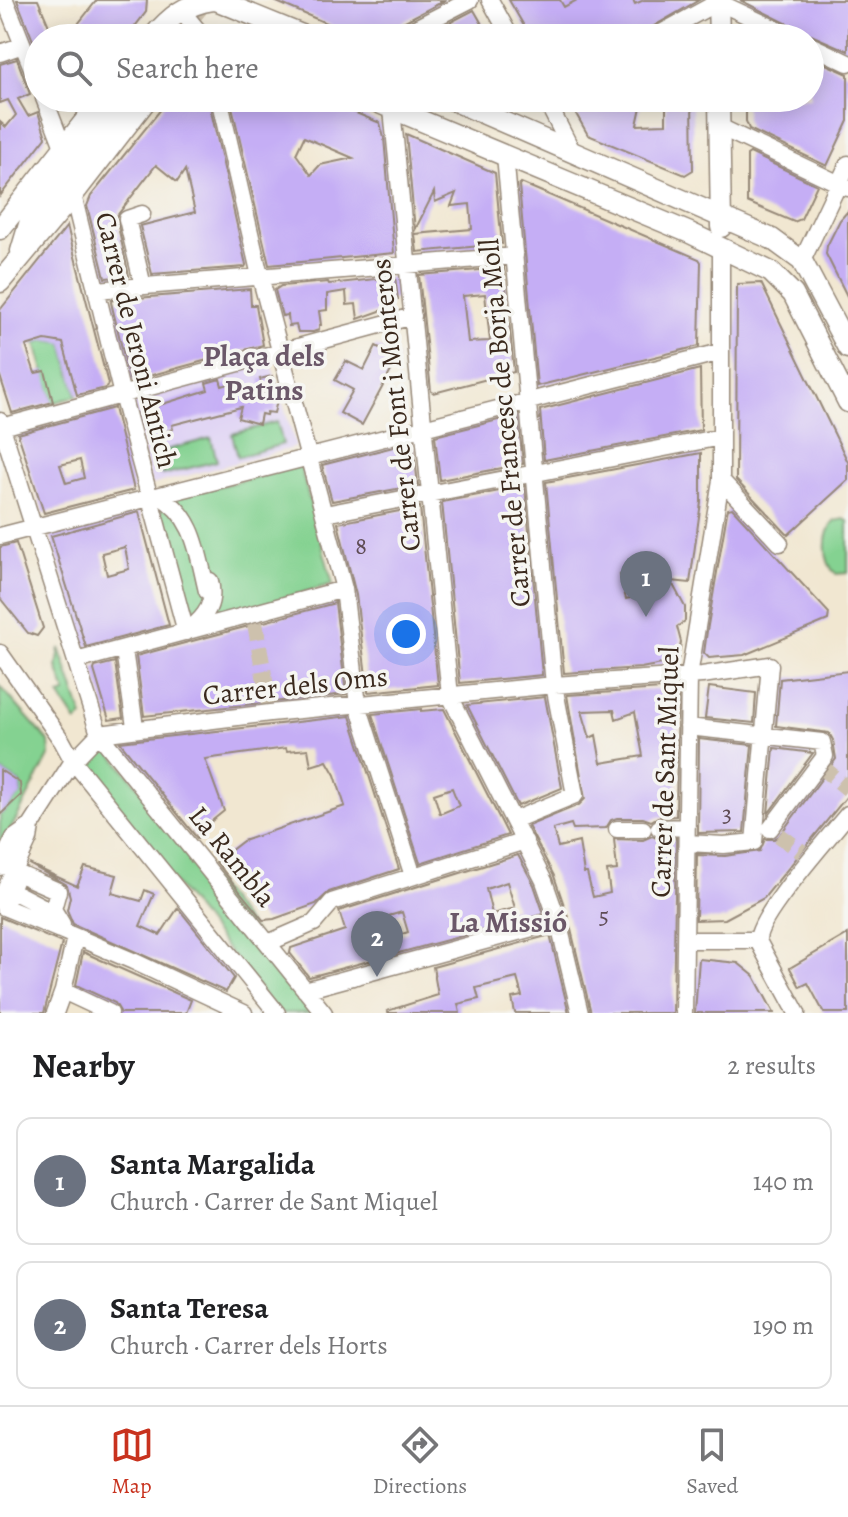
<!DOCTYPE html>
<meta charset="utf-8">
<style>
body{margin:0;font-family:Alegreya,serif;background:#f6f6f6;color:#202124}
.you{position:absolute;left:406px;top:634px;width:28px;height:28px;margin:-20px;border:6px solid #fff;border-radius:50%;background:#1a73e8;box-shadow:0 0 0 12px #1a73e833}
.badge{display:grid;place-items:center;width:52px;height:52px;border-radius:50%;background:#c8321e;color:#fff;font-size:26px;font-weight:700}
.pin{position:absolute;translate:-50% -66px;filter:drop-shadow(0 2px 4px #0008)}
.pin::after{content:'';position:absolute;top:42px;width:28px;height:24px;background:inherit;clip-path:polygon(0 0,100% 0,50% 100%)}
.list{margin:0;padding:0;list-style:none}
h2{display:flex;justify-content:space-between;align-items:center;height:104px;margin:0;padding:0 32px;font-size:34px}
h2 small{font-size:26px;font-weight:400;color:#757577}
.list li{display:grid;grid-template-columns:52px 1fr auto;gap:24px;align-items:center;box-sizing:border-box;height:128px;margin:0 16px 16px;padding:0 16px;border:2px solid #e0e0e0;border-radius:16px}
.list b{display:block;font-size:30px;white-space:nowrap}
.list p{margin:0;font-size:26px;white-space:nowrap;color:#757577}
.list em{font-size:26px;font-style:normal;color:#757577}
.icon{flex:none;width:44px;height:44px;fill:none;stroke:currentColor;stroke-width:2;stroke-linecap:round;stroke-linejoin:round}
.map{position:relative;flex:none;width:848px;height:1013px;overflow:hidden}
.search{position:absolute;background:#fff;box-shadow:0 4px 20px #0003;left:24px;right:24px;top:24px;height:88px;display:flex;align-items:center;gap:20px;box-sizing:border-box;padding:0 28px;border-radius:44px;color:#757577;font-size:30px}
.sheet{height:392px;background:#fff}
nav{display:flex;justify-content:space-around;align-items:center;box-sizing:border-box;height:112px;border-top:2px solid #e0e0e0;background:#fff;font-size:22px;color:#757577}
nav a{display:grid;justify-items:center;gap:4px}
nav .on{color:#c8321e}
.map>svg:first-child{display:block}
.built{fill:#e0d4f4}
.green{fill:#84d291;stroke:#607e58;stroke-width:2}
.building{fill:#c5aef5;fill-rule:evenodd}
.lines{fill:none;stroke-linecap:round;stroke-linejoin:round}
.minor-tunnel{stroke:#cdc1ad;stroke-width:16;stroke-dasharray:16 8;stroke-linecap:butt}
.major-tunnel{stroke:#cdc1ad;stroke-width:20;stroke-dasharray:20 10;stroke-linecap:butt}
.minor-casing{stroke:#968878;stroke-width:19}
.major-casing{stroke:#968878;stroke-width:23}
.minor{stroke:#fff;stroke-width:16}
.major{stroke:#fff;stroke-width:20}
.labels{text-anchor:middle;stroke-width:7;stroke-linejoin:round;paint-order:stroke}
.number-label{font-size:24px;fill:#5e4b54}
.street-label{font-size:28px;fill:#3b2a1e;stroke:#f6f6f2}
.neighbourhood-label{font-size:30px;font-weight:bold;fill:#6b5869;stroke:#f6f6f2}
</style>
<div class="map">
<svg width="848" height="1013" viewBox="0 0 848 1013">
<rect width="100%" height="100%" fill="#f6f6f2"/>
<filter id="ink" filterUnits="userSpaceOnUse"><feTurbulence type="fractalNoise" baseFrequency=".0125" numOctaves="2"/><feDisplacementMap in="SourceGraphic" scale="16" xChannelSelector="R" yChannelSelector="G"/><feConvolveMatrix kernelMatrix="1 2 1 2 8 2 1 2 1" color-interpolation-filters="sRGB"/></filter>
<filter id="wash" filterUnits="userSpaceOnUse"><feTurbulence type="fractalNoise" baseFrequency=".006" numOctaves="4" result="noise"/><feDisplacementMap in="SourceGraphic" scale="32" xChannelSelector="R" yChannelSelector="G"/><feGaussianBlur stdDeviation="1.8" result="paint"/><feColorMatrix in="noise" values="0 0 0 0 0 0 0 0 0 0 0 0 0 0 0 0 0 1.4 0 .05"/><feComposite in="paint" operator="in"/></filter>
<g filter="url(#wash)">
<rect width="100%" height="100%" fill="#f1e7d1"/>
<path class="built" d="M270,360l26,87 -145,38 -19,-85z"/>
<path class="green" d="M45,340l18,3 14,53 -24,7 -17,-60z
M277,422l6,22 -45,13 -6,-23z
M211,438l6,23 -55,14 -6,-22z
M300,466l33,118 -121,35 -29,-19 -23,-93 11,-9z
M844,519l4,2v52l-12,1c-13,-12 -14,-41 -1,-53z
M60,648l23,69 -6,5 -18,-27 7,-2 -9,-26z
M0,686l49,56 1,12 -50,96v-35l21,-21 -1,-11 -20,-13z
M100,739l219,274h-41l-199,-250z"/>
<g id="blocks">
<path class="building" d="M17,0h21l16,38h-16v15z
M97,0h50l-1,12 -20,26h-59z
M272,0h174l-55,28 -11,10h-19z
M509,0h51l4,7 13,-7h56l2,4 9,-4h55l-66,38h-102z
M740,0h108v51l-44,-19z
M474,10l16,28h-70z
M810,57l38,17v47l-21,45 -78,-37 -3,-8v-23h64z
M17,59l13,35 -12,5 10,17 10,-4 8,25 -46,59v-74l6,5 10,-12 -8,-15 -8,3v-39z
M170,98h38l38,167 -1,2 -93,7 -12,-48 55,-14 -10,-42 -8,12 -21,-17 -40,52 13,59 -24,2 -18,-72 4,-10z
M230,98h90l60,25 4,15 10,115 -125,12zM304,137l49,21 -33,7 -9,10 -15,-21z
M567,98h71l3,9 -4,18 29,-1v-26h26l1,72 -8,5 -97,-40z
M406,134l89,39 7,71 -85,8 -2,-18 57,-5 -2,-25 -19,2 5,-13 -21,9 -1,-10 -19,38z
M750,153l67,32 -16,34 -7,3 -47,-20v-47z
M521,183l178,76 2,3 -2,84 -162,40 -18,-201z
M848,211v87l-22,-44 1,-8 13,-26z
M67,226l41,158 -2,4 -29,7 -14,-52 -18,-3 -19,6 9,27 10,-2 8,31 -41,11 -12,-37v-66z
M504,268l10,104 -80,21 -3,-2 -12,-116zM485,294l5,47 -22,1 -5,-46z
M395,277l3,22 -10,1v11h-8l-22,8 -2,-15 -9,1 -1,-14 -19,3v16l-8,1 2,14h-2v5l-6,2h-15l-2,-7 -7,1 -1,-11 -6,1 -7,-26 6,-4 47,-4 1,2z
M761,283l87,179v18l-60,55 -52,-55 1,-196z
M250,289l1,16h5l7,40 -133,36 -19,-79 1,-2z
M376,346l22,12 -36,67 -22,-12 13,-23 -18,-10 11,-19 18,9z
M700,369l1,61 -157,30 -4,-50z
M272,376l6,21 -4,16 -7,-1 -1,3 -5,-1 -2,10 -21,-6 3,-11 -69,18 1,4 -9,3 -4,-12 -17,5 -3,-14 68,-21 -2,-7 14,-4 2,7 7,-2 35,9 -4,-14z
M114,408l20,82 -90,23 -26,-79zM80,460l4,18 -18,5 -6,-18z
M518,415l5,49 -83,16 -5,-44z
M413,442l5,43 -86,16 -10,-36z
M701,453v49l-11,81 -19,-2 14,26v14l-8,6 4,15 -3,19 -37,7 -77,5 -18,-191zM651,565l7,26 -32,8 -6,-24z
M525,486l17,189 -82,8 -18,-181z
M420,507l18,178 -70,7 -12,-97 -18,-72z
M732,508l97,105 -1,7 -84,35 -35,3 -5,-5 3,-22 20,-118 1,-4z
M139,512l30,113 -83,22 -35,-111zM125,547l4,22 -22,6 -5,-22z
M16,543l27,85 -6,8 -9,-3 -28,-35v-51z
M335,603l11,91 -202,22 -8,-60z
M115,662l8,56 -14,2 -15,-50 1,-3z
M848,671v124l-84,103 -39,21 -29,1 1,-65 28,1 35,-5 5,-12h9l5,-3 57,-77 -3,-19 -4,-7 -53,-7 4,-47z
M709,687l47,6 -2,30 -49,-5z
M678,688l-2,128 -18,1 -7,4 -8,-3h-26l-6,2 -5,8 -33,1 -2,-5 -18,5 5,18 21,-5 5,31h3l6,24 17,-4 -3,-22 10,-1 -3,-31 29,1 9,-4 7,3 17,-1 -3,175h-82l-23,-96 -14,-41 -26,-50 51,-21 6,-6 -18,-104zM614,710l2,9 19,-7 8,44 -42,7 -5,-28 -6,3 -8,-27z
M545,697l17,91 -44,18 -51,-101z
M421,709v2l23,-2 64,126 -88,28 -48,-149zM452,788l7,18 -19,8 -6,-20z
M350,716l49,153 -70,23 -13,12 -42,15 -11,1 -47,-58 27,-21 102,-35 -10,-31 -8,-14 -16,5 -3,-17 -21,2 -1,-3 -81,11 19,52 -16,13 2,3 -13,11 -77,-96z
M699,739l53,6 -8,87 -46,1z
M774,748l39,5 -45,61z
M0,770l20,13 1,12 -21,20z
M518,855l16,30 10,29 -235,63 -19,-24 1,-5 54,-18 -6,-19zM507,882l8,26 -23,6 -6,-25zM402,912l6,20 -20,7 -6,-21z
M29,864l48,22 8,-19 32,8 -5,18 29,8 4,-11 9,4 -14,32 20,9 18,-27 56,70 -8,14 -153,-68 -6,-14 3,-13 -3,-12z
M0,917l62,26 -18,70h-44z
M848,934v79h-24l-16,-30 -8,4 -10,-19z
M550,935l19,78h-54l-3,-15 10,-2 -5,-18 -41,10 3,11 -21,5 2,9h-72l-1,-2 51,-16 -5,-28z
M83,952l108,48 -5,13h-65l-6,-10 -39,-18z
M699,959l39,4 16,13 20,37h-79z"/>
</g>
</g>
<g filter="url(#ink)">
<use href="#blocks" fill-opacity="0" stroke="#968878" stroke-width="2"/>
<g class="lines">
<path class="minor-tunnel" d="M255,623l14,81
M821,766l27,23
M779,835l23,17"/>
<path class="major-tunnel" d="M173,38l28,-34"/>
<g class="minor-casing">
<path id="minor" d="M5,0l33,83
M490,0l21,38
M181,10l23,28
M396,38l74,-38
M652,38l66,-36 77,36
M810,45l38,18
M0,53l23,-8
M44,98l19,49
M219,98l41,178 84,313 14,116 55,171
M545,98l27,53
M392,109l58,587 94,185 14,40 22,92
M720,127l128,61
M505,155l49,530 21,110 -61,25
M73,195l49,200 64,237
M142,214l-15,5 16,67
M802,261l46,-97
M96,290l419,-34
M0,421l99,313 225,279
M2,427l411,-111
M721,480l59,63
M159,496c36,19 39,59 48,95
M325,514l396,-77
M0,536l721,-184
M190,629c17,-14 25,-26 20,-48
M124,650l11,77
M0,653l62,88 11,20 204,252
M76,661l268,-72
M688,727l134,15 3,14 -55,73
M99,734l171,-21 284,-28 148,-10 68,-10 -16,177 -30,3 -37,-2
M659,828l27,-1
M617,829h26
M0,867l14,-29 17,-12
M17,873l41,18 -5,18 9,15 -2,6 -56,-23z
M9,882l3,9 43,22 5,17 73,31 111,52
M0,901l29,-62 2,-13 42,-65 26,-27
M685,940h73
M268,943l46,-20 18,-21 193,-61
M305,990l253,-69
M63,991l47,22
M55,1013l8,-22 12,-54
M684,1013l5,-337 32,-196v-233
M797,1013l-39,-72c-2,-23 72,-105 90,-127"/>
</g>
<g class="major-casing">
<path id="major" d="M216,0l93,38
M718,0l1,38
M152,38c18,-21 33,-34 61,-38
M367,98l323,135 81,39 22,22 55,108
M448,98l324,141 30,22 46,87
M719,98l2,129
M0,229l103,-131
M21,251l9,-30 95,-123
M0,282l73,-87 75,-97"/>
</g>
<use href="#minor" class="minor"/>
<use href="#major" class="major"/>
</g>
</g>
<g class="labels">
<g class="number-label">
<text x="361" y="554">8</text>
<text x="727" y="822">3</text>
<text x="604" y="924">5</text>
</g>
<g class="street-label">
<text transform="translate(137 340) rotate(76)" y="10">Carrer de Jeroni Antich</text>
<text transform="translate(395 405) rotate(-96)" y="10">Carrer de Font i Monteros</text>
<text transform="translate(504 423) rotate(-95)" y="10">Carrer de Francesc de Borja Moll</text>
<text transform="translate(295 685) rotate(-6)" y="10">Carrer dels Oms</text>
<text transform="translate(664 772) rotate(-88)" y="10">Carrer de Sant Miquel</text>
<text transform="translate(233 856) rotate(51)" y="10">La Rambla</text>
</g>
<g class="neighbourhood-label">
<text x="264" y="366">Plaça dels<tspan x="264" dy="34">Patins</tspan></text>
<text x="508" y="932">La Missió</text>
</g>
</g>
</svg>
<div class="you"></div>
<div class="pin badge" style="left:646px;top:617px;background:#6b7280">1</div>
<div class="pin badge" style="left:377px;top:977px;background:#6b7280">2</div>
<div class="search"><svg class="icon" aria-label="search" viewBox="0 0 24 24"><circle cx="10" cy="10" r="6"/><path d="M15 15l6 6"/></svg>Search here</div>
</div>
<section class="sheet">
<h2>Nearby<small>2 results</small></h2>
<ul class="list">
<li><span class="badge" style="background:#6b7280">1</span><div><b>Santa Margalida</b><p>Church · Carrer de Sant Miquel</p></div><em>140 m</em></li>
<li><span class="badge" style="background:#6b7280">2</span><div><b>Santa Teresa</b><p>Church · Carrer dels Horts</p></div><em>190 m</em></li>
</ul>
</section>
<nav>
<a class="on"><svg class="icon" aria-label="map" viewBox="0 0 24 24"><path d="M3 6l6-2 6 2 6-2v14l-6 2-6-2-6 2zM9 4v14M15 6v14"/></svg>Map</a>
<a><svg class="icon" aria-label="directions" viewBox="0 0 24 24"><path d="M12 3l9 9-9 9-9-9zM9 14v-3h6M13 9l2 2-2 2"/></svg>Directions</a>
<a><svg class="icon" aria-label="saved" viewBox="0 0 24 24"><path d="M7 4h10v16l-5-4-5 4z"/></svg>Saved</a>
</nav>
